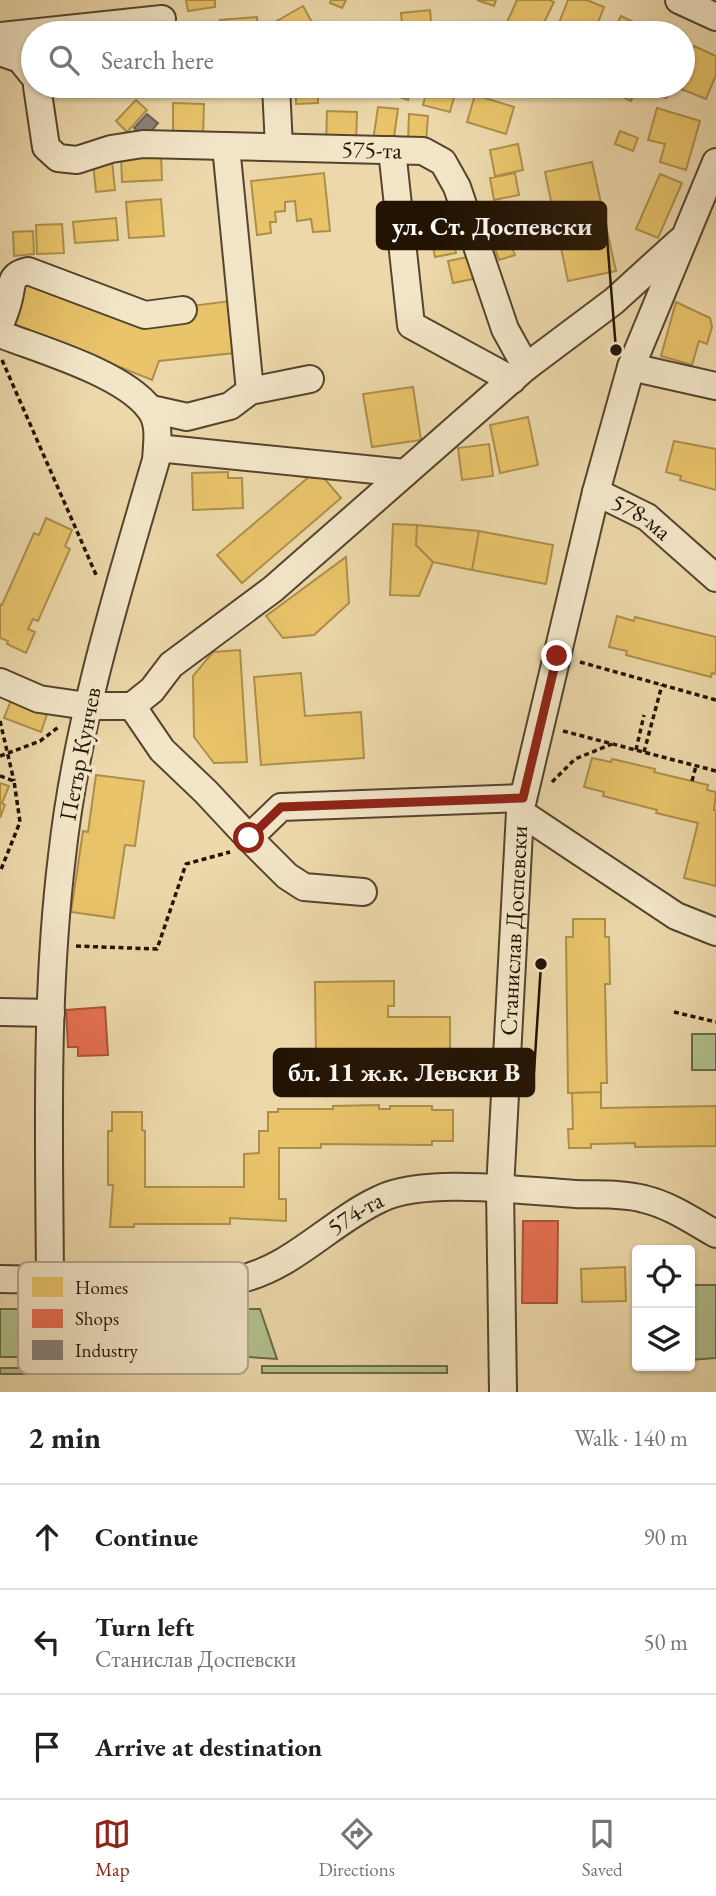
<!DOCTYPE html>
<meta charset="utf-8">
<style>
body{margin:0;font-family:"EB Garamond",serif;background:#f2f2f2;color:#202124}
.controls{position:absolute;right:21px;bottom:21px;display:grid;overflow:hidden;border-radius:7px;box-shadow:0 2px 5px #0004}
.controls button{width:63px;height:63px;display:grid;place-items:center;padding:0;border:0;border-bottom:2px solid #e0e0e0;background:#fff;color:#202124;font:35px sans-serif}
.stop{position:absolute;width:21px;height:21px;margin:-16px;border:5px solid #8f2418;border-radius:50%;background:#fff}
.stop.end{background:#8f2418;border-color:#fff;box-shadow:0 2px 7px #0008}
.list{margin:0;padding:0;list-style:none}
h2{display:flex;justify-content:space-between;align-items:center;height:91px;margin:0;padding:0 28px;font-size:30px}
h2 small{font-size:23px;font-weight:400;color:#757577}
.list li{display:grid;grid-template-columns:46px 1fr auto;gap:21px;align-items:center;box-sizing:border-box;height:105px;padding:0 28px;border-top:2px solid #e0e0e0}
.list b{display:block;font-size:26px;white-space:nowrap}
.list p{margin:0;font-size:23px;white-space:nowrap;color:#757577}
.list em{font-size:23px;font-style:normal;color:#757577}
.icon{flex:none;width:38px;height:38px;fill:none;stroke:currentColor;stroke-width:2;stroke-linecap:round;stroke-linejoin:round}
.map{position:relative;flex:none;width:716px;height:1392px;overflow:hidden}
.search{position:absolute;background:#fff;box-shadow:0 2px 5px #0004;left:21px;right:21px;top:21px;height:77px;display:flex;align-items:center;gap:18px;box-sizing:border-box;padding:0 24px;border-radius:38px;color:#757577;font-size:26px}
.sheet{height:406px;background:#fff}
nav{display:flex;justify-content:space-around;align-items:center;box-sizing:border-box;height:98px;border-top:2px solid #e0e0e0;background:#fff;font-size:19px;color:#757577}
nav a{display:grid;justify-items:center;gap:4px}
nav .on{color:#8f2418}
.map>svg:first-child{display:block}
.green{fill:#b1c08d;stroke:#6a6a48;stroke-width:2}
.homes{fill:#e9c46a;stroke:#ad8f4b;stroke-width:2}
.shops{fill:#e76f51;stroke:#ac533a;stroke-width:2}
.industry{fill:#8a817c;stroke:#6b6058;stroke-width:2}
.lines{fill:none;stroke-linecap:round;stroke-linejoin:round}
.minor-casing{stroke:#54442d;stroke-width:30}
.path{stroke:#221303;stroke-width:3.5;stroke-dasharray:5 3.5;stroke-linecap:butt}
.minor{stroke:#f3e6c8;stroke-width:26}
.route{stroke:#8f2418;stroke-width:9}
.labels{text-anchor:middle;stroke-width:7;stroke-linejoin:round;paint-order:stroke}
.street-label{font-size:24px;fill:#221303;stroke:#f3e6c8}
.key{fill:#f3e6c8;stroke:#b4a78d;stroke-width:2}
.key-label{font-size:19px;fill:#221303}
.leader{fill:none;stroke:#221303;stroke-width:2.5}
.callout-dot{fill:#221303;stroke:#f3e6c8;stroke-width:2.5}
.callout{fill:#221303;stroke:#221303;stroke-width:2.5}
.callout-label{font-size:26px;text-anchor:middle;font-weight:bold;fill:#fff}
</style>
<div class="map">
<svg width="716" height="1392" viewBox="0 0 716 1392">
<rect width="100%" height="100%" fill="#ecd8aa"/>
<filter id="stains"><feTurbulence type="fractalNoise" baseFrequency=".00286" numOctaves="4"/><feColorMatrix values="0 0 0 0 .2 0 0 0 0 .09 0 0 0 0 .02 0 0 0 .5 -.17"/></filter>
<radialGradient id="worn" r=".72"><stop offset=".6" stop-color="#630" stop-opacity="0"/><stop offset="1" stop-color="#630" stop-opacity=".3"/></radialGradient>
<path class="green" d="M692,1034h24v36h-24z
M690,1285h26v73l-26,2z
M0,1309h260l17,50 -161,-11 -93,9h-23z
M262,1366h185v7h-185z
M0,1368h36v6h-36z"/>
<path class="homes" d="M186,0h29v7l-27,4z
M331,0h15l-4,8 -12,-5z
M477,0h19l-2,6z
M517,0h32l5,2 -15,31h-37z
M568,0h19l17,7 -10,26h-39z
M303,6l15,27h-45l-5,-7z
M430,10l2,23h-29l-2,-20z
M621,16l31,15 -1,2h-39z
M257,17l1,16h-37l-1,-13z
M349,26l16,7h-19z
M694,46l22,10v19l-10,24 -30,-12 7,-1v-14z
M309,86h34v4h-25v13l-22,1v-15h13z
M382,86h31l-5,14 -28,-10z
M428,86h29l-7,26 -27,-7z
M492,86h29l-3,9z
M622,86l14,3 -5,12 -13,-6z
M638,86h34l-6,12z
M475,95l39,12 -8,27 -39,-12z
M136,100l11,10 -20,22 -11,-11z
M173,103l31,1 -1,31 -30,-1z
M378,107l20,2 -5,35 -20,-3z
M657,108l43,13 -14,49 -26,-8 5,-18 -17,-4z
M327,111l30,1 -1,32 -30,-1z
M409,114l19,2 -2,27 -18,-2z
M620,131l18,7 -5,13 -18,-7z
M518,144l5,26 -28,6 -5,-26z
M161,154l1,26 -40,2 -1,-26z
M112,161l3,29 -19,2 -3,-29z
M592,162l24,109 -48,10 -23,-109z
M324,173l6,58 -17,1 -2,-13 -14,2 -2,-20 -10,1v9l-10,1 1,10h-6l1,11 -14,2 -6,-54z
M515,173l4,22 -25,5 -4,-22z
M660,174l22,9 -24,55 -22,-9z
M161,199l3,37 -35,2 -3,-36z
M522,213l9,25 -20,7 4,10 -16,5 -6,-17 15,-5 -6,-18z
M116,218l2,22 -43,3 -2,-21z
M62,224l2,29 -27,1 -1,-29z
M450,224l6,29 -21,4 -6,-29z
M33,231l1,23 -20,2 -1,-24z
M473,256l5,22 -25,5 -5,-22z
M25,281l112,45 55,-5 -1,-15 39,-5 5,52 -76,8 -7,19 -144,-58z
M676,302l34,16 2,9 -5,17 -8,-3 -7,24 -31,-9z
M413,387l8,53 -49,7 -9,-53z
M528,417l10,48 -38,8 -10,-48z
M674,441l42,8v41l-36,-10 1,-4 -15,-4z
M489,444l4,32 -31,4 -4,-32z
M317,470l24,28 -99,85 -25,-28z
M228,472v6h14l1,30 -50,2 -1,-37z
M46,518l26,12 -7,16 5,3 -32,72 -5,-2 -5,10 7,3 -9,21 -19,-9 1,-3 -8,-3v-34l2,1 32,-72 5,2z
M393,524l24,1 -1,20 17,17 -14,34 -29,-1z
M417,525l62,6 -7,39 -39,-8 -17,-17z
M479,531l74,14 -7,39 -74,-14z
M346,557l3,46 -35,32 -31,3 -17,-22z
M617,616l17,5 1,-4 81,20v37l-4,-1 -1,4 -70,-18 -15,-4 1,-4 -18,-4z
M240,650l7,112 -33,1 -20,-26 -1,-61 20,-24z
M301,673l4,43 56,-4 3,46 -103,7 -7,-88z
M12,698l36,13 -7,21 -37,-14z
M592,758l19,4 1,-3 43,10 -1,3 54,13 -1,5 9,2 -2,18h2v76l-32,-8 14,-55 -42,-10 1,-3 -54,-14 1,-4 -20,-5z
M96,775l48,6 -9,65 -10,-1 -11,73 -43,-6 12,-81 5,1z
M0,783l9,3 -7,17 3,2 -5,13z
M573,919h32v18h4l1,47h-5l2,99h-6v9l-33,1 -2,-156h7z
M394,981v25h-6v11h62v46l-134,1 -1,-82z
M601,1092v16l115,-2v40l-81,1v-4l-39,1h-5v4h-22l-1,-19h5l-1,-36z
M379,1105v4h11v-3h42v4h21v31h-21v4l-111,-1v4h-42v51h7v22l-56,-3v6h-96v3h-24l3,-42h-5v-54h4v-19h30v18l3,1v56h99v-33l15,-1v-22h9v-19h10v-3h55v-3z
M690,1254h3v22h-3z
M625,1267l1,34 -44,1 -1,-33z"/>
<path class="shops" d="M105,1007l3,48 -30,1v-9h-10l-2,-37z
M523,1221h35l-1,82h-35z"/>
<path class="industry" d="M147,114l11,9 -13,15 -11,-10z"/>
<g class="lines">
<g class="minor-casing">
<g id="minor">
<path d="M679,0l37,17"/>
<path d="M0,36l162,-17"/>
<path d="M0,52l20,7 13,16"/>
<path id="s1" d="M37,86l9,61 12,11 19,2 34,-11 32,-5 280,7 20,11 14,25 48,142 21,38"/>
<path d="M276,86l3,61"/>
<path d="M226,146l24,245"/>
<path d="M392,150l19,175 101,55"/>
<path d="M0,325c3,-8 6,-15 8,-23 5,-16 0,-27 20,-31l117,44 38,-5"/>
<path d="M0,334c41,16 122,39 149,74 12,14 8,35 7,52 -38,130 -79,260 -94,396 -17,140 -13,282 -12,423"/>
<path d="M631,367l85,19"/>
<path d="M151,409l36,8 43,-11 20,-15 60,-12"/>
<path d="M157,448l248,25"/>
<path id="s2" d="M596,492l51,25 69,61"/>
<path d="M0,682l39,17 48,7h45l30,44 44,42 43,46"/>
<path d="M132,706l20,-16 19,-25 102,-76 253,-222 88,-66 66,-60"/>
<path d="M520,812l156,104 40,16"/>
<path d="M363,892l-59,-5 -17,-11 -38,-38 32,-31 242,-9"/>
<path d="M0,1012l51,1"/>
<path id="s3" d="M0,1279l205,4c10,-1 22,-1 32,-3 56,-12 93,-58 143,-81 45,-22 144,-8 195,-5 22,1 48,-1 69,5 26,6 49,22 72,35"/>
<path id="s4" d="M503,1392l-3,-203 20,-377 76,-320 35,-125 85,-205"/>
</g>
</g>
<path class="path" d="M2,360l95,217
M580,662l136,38
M0,721l14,60
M563,731l153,40
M636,750l8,-35
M644,752l18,-67
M0,756l40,-15 20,-15
M0,776l14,5 6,41 -20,50
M692,781l4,-15
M552,782l23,-23 37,-15
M76,946l81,3 29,-85 44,-12
M674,1012l42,10
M429,1087h54"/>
<use href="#minor" class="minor"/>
</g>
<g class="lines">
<path class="route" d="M249,838l32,-31 242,-9 34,-142"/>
</g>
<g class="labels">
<g class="street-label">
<text dy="8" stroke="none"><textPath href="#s1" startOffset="394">575-та</textPath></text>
<text dy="8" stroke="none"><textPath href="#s2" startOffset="52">578-ма</textPath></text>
<text transform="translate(80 754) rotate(-79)" y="8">Петър Кунчев</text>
<text dy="8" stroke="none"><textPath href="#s4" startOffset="462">Станислав Доспевски</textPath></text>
<text dy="8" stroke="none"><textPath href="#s3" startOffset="374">574-та</textPath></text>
</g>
</g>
<rect x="18" y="1262" width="230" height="112" rx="10" class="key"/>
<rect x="32" y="1277" width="31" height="20" fill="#e9c46a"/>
<rect x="32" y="1309" width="31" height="19" fill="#e76f51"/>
<rect x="32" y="1340" width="31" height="20" fill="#8a817c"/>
<g class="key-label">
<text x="75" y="1294">Homes</text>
<text x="75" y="1325">Shops</text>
<text x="75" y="1357">Industry</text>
</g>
<path class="leader" d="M616 350L606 225M541 964L534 1072"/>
<g class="callout-dot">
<circle cx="616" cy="350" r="7"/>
<circle cx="541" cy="964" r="7"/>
</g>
<g class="callout">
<rect x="377" y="202" width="229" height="47" rx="7"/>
<rect x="274" y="1049" width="260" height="47" rx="7"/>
</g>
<g class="callout-label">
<text x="492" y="235">ул. Ст. Доспевски</text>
<text x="404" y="1081">бл. 11 ж.к. Левски В</text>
</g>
<rect width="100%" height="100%" filter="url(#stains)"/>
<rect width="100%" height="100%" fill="url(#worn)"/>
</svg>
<div class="controls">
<button><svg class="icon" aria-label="locate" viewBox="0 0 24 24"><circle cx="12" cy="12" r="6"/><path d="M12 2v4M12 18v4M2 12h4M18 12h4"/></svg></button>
<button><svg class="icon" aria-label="layers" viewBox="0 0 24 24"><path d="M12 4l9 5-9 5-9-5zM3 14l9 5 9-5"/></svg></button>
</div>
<div class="stop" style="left:249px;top:838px"></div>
<div class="stop end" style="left:557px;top:656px"></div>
<div class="search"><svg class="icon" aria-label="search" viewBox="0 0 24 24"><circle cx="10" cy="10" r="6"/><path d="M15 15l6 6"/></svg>Search here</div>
</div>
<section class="sheet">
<h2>2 min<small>Walk · 140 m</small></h2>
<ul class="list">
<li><svg class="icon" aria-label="ahead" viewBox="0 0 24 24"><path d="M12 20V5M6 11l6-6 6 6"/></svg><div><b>Continue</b></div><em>90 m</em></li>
<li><svg class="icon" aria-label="left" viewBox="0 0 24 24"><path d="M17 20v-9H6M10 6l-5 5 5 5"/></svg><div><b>Turn left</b><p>Станислав Доспевски</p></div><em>50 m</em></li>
<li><svg class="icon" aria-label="arrive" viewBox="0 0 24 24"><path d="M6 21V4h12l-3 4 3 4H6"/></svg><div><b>Arrive at destination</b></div></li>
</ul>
</section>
<nav>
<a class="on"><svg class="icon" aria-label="map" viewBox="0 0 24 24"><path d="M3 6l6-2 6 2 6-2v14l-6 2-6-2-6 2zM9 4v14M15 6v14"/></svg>Map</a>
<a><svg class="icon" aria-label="directions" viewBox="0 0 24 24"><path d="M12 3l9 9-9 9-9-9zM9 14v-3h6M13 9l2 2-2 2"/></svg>Directions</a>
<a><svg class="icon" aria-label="saved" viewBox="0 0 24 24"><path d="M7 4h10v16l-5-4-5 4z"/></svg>Saved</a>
</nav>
